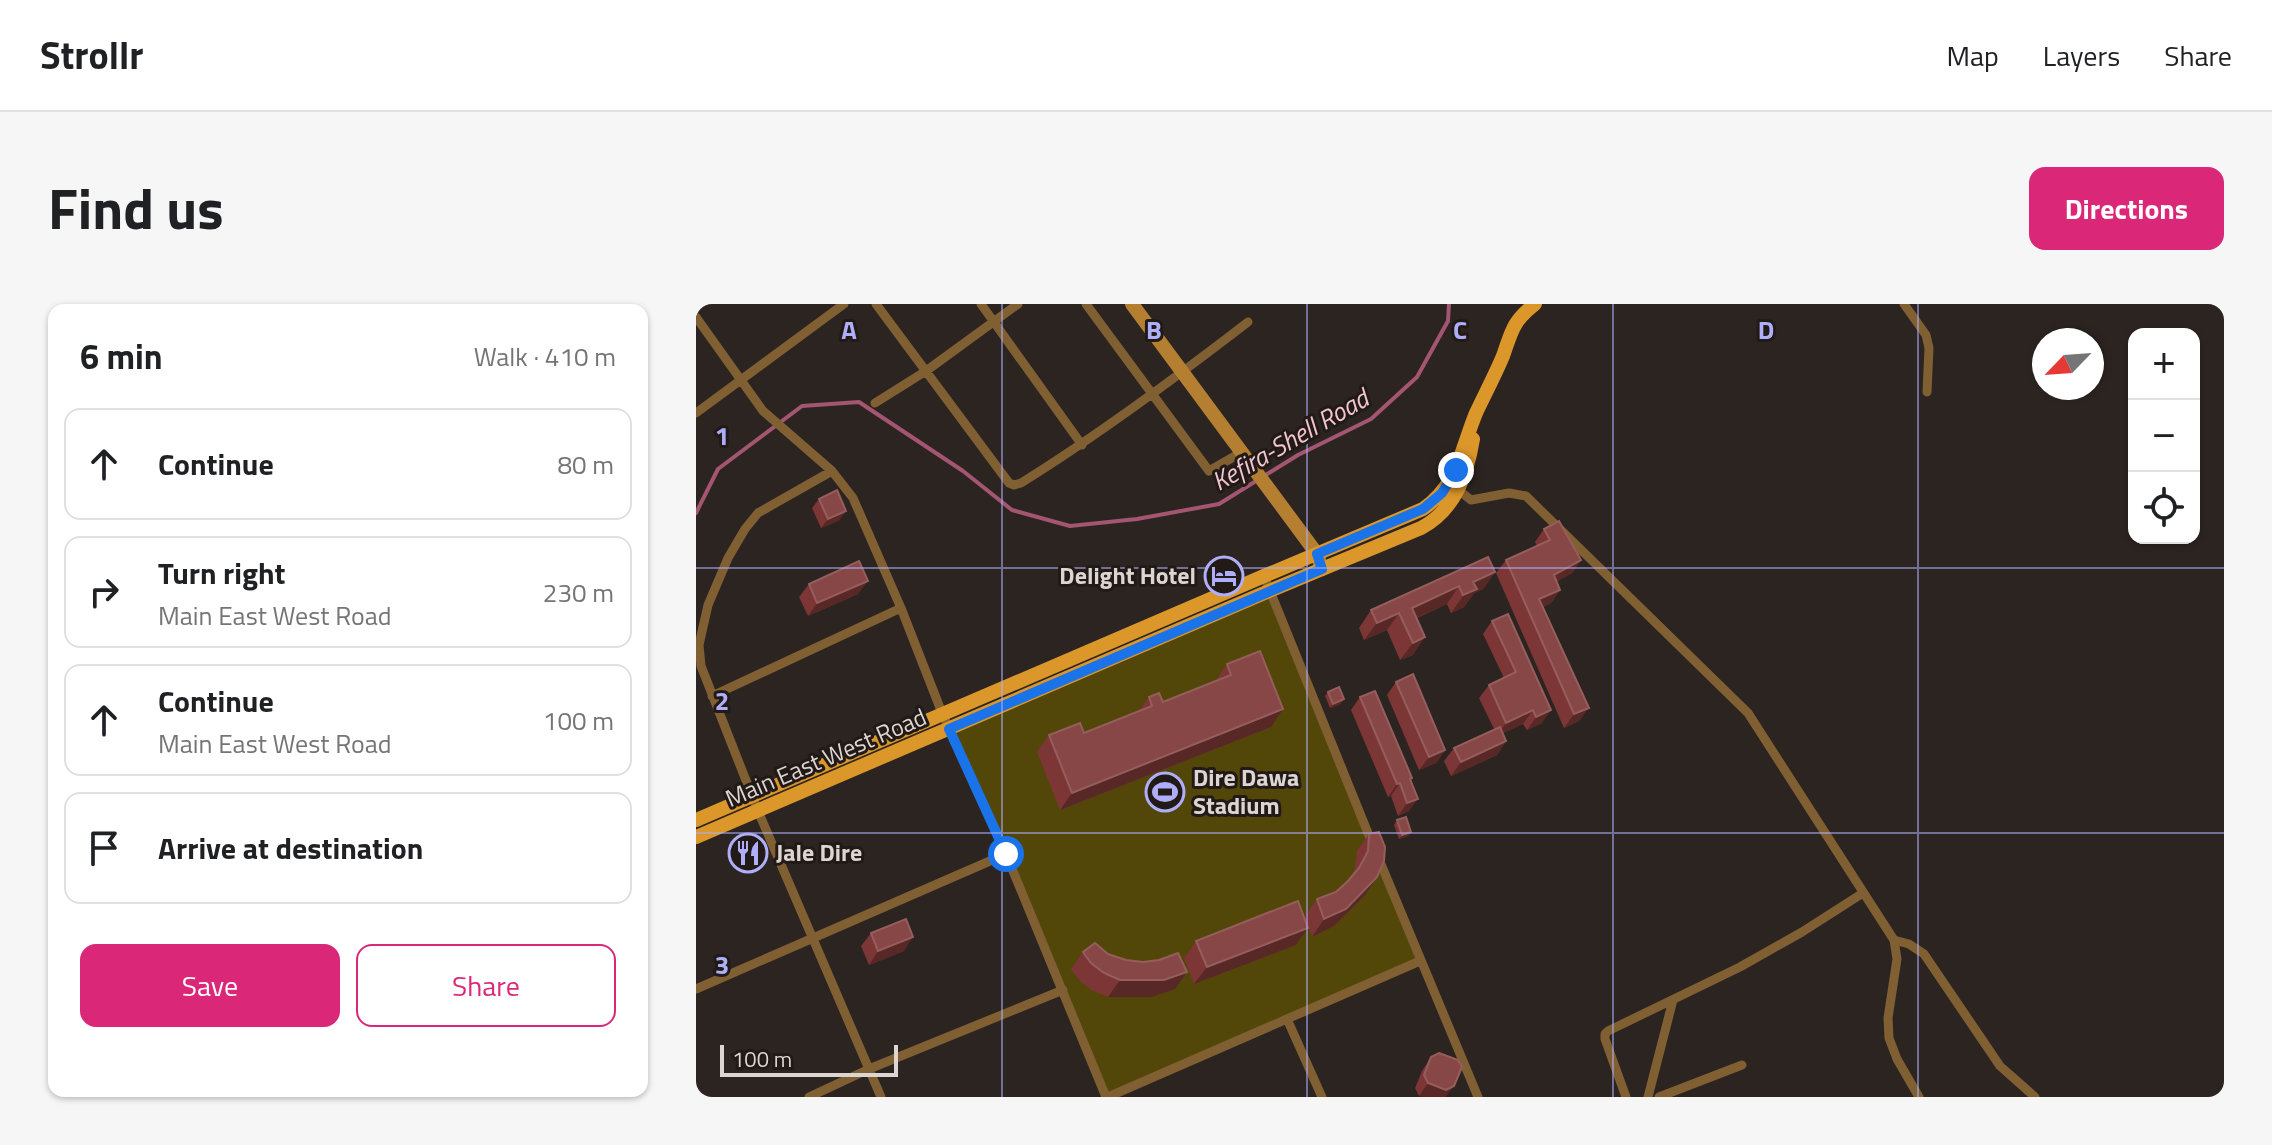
<!DOCTYPE html>
<meta charset="utf-8">
<style>
body{margin:0;font-family:"Titillium Web",sans-serif;background:#f6f6f6;color:#202124}
.controls{position:absolute;right:24px;top:24px;display:grid;overflow:hidden;border-radius:16px;box-shadow:0 2px 6px #0004}
.controls button{width:72px;height:72px;display:grid;place-items:center;padding:0;border:0;border-bottom:2px solid #e0e0e0;background:#fff;color:#202124;font:40px sans-serif}
.compass{position:absolute;left:1336px;top:24px;width:72px;height:72px;border-radius:50%;background:#fff;box-shadow:0 2px 6px #0004;rotate:245deg}
.scale{position:absolute;left:24px;bottom:20px;width:178px;box-sizing:border-box;padding-left:8px;border:4px solid #dcd6d3;border-top:0;font-size:22px;line-height:28px;white-space:nowrap;color:#dcd6d3;-webkit-text-stroke:6px #221a16;paint-order:stroke}
.stop{position:absolute;width:24px;height:24px;margin:-18px;border:6px solid #1a73e8;border-radius:50%;background:#fff}
.stop.end{background:#1a73e8;border-color:#fff;box-shadow:0 2px 8px #0008}
.list{margin:0;padding:0;list-style:none}
h2{display:flex;justify-content:space-between;align-items:center;height:104px;margin:0;padding:0 32px;font-size:34px}
h2 small{font-size:26px;font-weight:400;color:#757577}
.list li{display:grid;grid-template-columns:52px 1fr auto;gap:24px;align-items:center;box-sizing:border-box;height:112px;margin:0 16px 16px;padding:0 16px;border:2px solid #e0e0e0;border-radius:16px}
.list b{display:block;font-size:30px;white-space:nowrap}
.list p{margin:0;font-size:26px;white-space:nowrap;color:#757577}
.list em{font-size:26px;font-style:normal;color:#757577}
.actions{display:flex;gap:16px;padding:24px 32px}
.actions a{flex:1;padding:18px 0;border:2px solid #db2777;border-radius:16px;text-align:center;font-size:28px;color:#db2777}
.actions .main{background:#db2777;color:#fff}
.icon{flex:none;width:44px;height:44px;fill:none;stroke:currentColor;stroke-width:2;stroke-linecap:round;stroke-linejoin:round}
.map{position:relative;flex:none;width:1528px;height:793px;overflow:hidden;border-radius:16px}
header{display:flex;align-items:center;gap:48px;box-sizing:border-box;height:112px;padding:0 40px;background:#fff;border-bottom:2px solid #e0e0e0}
header strong{font-size:38px}
nav{display:flex;gap:44px;margin-inline-start:auto;font-size:28px}
.intro{display:flex;align-items:center;justify-content:space-between;box-sizing:border-box;height:192px;padding:0 48px}
h1{margin:0;font-size:56px}
.button{padding:20px 36px;border-radius:16px;background:#db2777;color:#fff;font-size:28px;font-weight:700}
main{display:flex;gap:48px;padding:0 48px}
aside{flex:1;background:#fff;border-radius:16px;box-shadow:0 2px 6px #0004}
.map>svg:first-child{display:block}
.green{fill:#524709}
.lines{fill:none;stroke-linecap:round;stroke-linejoin:round}
.stream{stroke:#a35571;stroke-width:4}
.street{stroke:#805f32;stroke-width:9}
.secondary{stroke:#b47f31;stroke-width:14}
.primary{stroke:#dc972a;stroke-width:14}
.wall{fill:#7d3636}
.shaded-wall{fill:#582826}
.building{fill:#874747;stroke:#955e5d;stroke-width:2}
.route{stroke:#1a73e8;stroke-width:10}
.grid{fill:none;stroke:#aeaefa;stroke-width:2;stroke-opacity:0.55}
.labels{text-anchor:middle;stroke-width:6;stroke-linejoin:round;paint-order:stroke}
.poi-label{font-size:24px;font-weight:bold;fill:#dcd6d3;stroke:#221a16;text-anchor:start}
.street-label{font-size:24px;fill:#dcd6d3;stroke:#221a16}
.water-label{font-size:26px;font-style:italic;fill:#f3c5d3;stroke:#221a16}
.grid-label{font-size:26px;text-anchor:middle;font-weight:bold;fill:#aeaefa;stroke:#221a16;stroke-width:6;stroke-linejoin:round;paint-order:stroke}
</style>
<header>
<strong>Strollr</strong>
<nav><a>Map</a><a>Layers</a><a>Share</a></nav>
</header>
<div class="intro"><h1>Find us</h1><a class="button">Directions</a></div>
<main>
<aside>
<h2>6 min<small>Walk · 410 m</small></h2>
<ul class="list">
<li><svg class="icon" aria-label="ahead" viewBox="0 0 24 24"><path d="M12 20V5M6 11l6-6 6 6"/></svg><div><b>Continue</b></div><em>80 m</em></li>
<li><svg class="icon" aria-label="right" viewBox="0 0 24 24"><path d="M7 20v-9h11M14 6l5 5-5 5"/></svg><div><b>Turn right</b><p>Main East West Road</p></div><em>230 m</em></li>
<li><svg class="icon" aria-label="ahead" viewBox="0 0 24 24"><path d="M12 20V5M6 11l6-6 6 6"/></svg><div><b>Continue</b><p>Main East West Road</p></div><em>100 m</em></li>
<li><svg class="icon" aria-label="arrive" viewBox="0 0 24 24"><path d="M6 21V4h12l-3 4 3 4H6"/></svg><div><b>Arrive at destination</b></div></li>
</ul>
<div class="actions"><a class="main">Save</a><a>Share</a></div>
</aside>
<div class="map">
<svg width="1528" height="793" viewBox="0 0 1528 793">
<rect width="100%" height="100%" fill="#2c2420"/>
<path class="green" d="M573,287l151,370 -312,136 -159,-368z"/>
<g class="lines">
<path class="stream" d="M0,209l22,-44 84,-63 57,-4 104,69 49,39 58,16 67,-7 82,-15 79,-49 73,-36 46,-42 31,-56 1,-17"/>
<path class="street" d="M180,0l133,179 5,2 7,-2c79,-49 153,-104 227,-161
M285,0l101,141
M390,0l123,167 33,-19
M1208,0l22,31 3,13 -2,44
M0,13l67,94 69,60 21,27 48,110 41,105 64,141 100,243
M179,99l51,-32 92,-67
M0,109l148,-109
M136,167l-74,42 -13,16 -17,29 -20,47 -9,40 2,21 57,145 123,286
M760,184l15,12 38,-7 17,3 222,217 146,227 3,19 -9,59 1,20 8,21 22,38
M568,272l108,267
M16,392l189,-88
M682,553l100,240
M1198,636l15,4 15,10 76,112 35,31
M0,685l310,-135
M591,715l35,78
M113,793l60,-28 194,-79
M412,793l312,-136
M930,793l-21,-58v-5l3,-3 132,-64 62,-35 61,-39
M952,793l25,-97
M963,793l83,-32"/>
<path class="secondary" d="M436,0l185,250 5,15"/>
<path class="primary" d="M0,516l568,-244 159,-67c35,-24 38,-60 53,-96 9,-19 19,-38 27,-57 9,-25 9,-34 32,-52
M0,533l573,-246 152,-63c34,-18 46,-53 52,-89"/>
</g>
<path class="wall" d="M123,195l21,21 -19,8 -9,-20z
M848,225l37,31 -9,13 -16,9 4,8 -9,13 -8,4 36,114 -15,7 -68,-155 10,-13 31,-14 -2,-4z
M799,268l-12,17 -9,4 -10,14 -13,6 -4,-9 -30,14 -4,37 -13,5 -13,-30 -23,10 -5,-12 12,-18z
M113,280l49,10 -50,22 -9,-19z
M796,317l50,102 -15,7 -4,-6 -20,9 3,8 -9,14 -46,21 -7,-15 10,-13 40,-19 -15,-31 10,-13 15,-7 -21,-44z
M531,360l44,63 -211,83 -23,-58 12,-17 35,-2 54,-21 11,-15 14,5 52,-20z
M700,378l49,68 -9,13 -17,7 -32,-75z
M632,388l13,12 -11,4 -5,-12z
M664,393l51,83 -2,31 -11,5 -7,-20 -3,1 -37,-87z
M701,516l14,12 -3,4 -9,3 -5,-14z
M673,530l-4,61 -31,31 -22,11 -8,-20 13,-18 19,-7 15,-14 4,-10 2,-17z
M175,629l33,18 -35,14 -8,-19z
M500,637l100,4 -102,39 -10,-26z
M387,648l92,37 -23,8h-44l-17,-7 -12,-10 -8,-11z
M735,753l27,3 -39,36 -4,-8 7,-17z"/>
<path class="shaded-wall" d="M150,207l-6,9 -19,8 7,-9z
M885,256l-9,13 -28,16 10,-14z
M799,268l-12,17 -9,4 -10,14 -13,6 22,-31z
M172,277l-10,13 -50,22 9,-13z
M763,282l-12,18 -43,19 8,-15z
M864,286l-9,13 -21,9 9,-13z
M703,309l-12,17 -23,10 13,-17z
M729,333l-12,18 -13,5 13,-17z
M648,395l-3,5 -11,4 3,-4z
M893,404l-10,13 -15,7 10,-14z
M587,405l-12,18 -211,83 12,-17z
M837,406l-10,14 -26,12 9,-13z
M855,406l-9,13 -15,7 9,-13z
M810,437l-9,14 -46,21 10,-14z
M749,446l-9,13 -17,7 10,-13z
M704,479l-9,13 -3,1 9,-13z
M722,495l-9,12 -11,5 9,-13z
M715,528l-3,4 -9,3 3,-4z
M681,573l-12,18 -31,31 -22,11 12,-18z
M612,624l-12,17 -102,39 13,-17z
M217,633l-9,14 -35,14 9,-14z
M491,668l-12,17 -23,8h-44l12,-17z
M732,779l26,3 -8,11h-24l-3,-1z"/>
<path class="building" d="M141,186l9,21 -18,8 -9,-20z
M863,217l22,39 -27,15 6,15 -21,9 50,109 -15,6 -68,-154 44,-20 -6,-11z
M792,253l7,15 -22,10 4,7 -14,6 -4,-9 -47,22 13,29 -12,6 -14,-30 -22,10 -6,-13z
M163,257l9,20 -51,22 -8,-19z
M812,310l43,96 -15,7 -3,-7 -27,13 -17,-38 27,-13 -24,-51z
M564,347l23,58 -211,84 -23,-58 31,-12 4,10 68,-27 -3,-9 10,-4 4,9 68,-27 -4,-11z
M717,370l32,76 -16,7 -33,-75z
M643,383l5,12 -11,5 -5,-12z
M679,387l37,87 -2,1 8,20 -11,4 -7,-20 -3,1 -37,-87z
M804,423l6,14 -45,21 -7,-14z
M710,513l5,15 -9,3 -5,-15z
M683,528l6,15 -1,14 -7,16 -31,32 -22,10 -7,-20 19,-7 12,-11 11,-13 9,-17 1,-17z
M602,597l10,27 -101,39 -11,-26z
M210,615l7,18 -35,14 -7,-18z
M399,639l13,11 18,6 17,2 16,-2 19,-7 9,19 -23,8h-44l-16,-7 -13,-10 -8,-11z
M743,749l19,7 4,7 -8,19 -8,4 -18,-7 -4,-8 7,-18z"/>
<g class="lines">
<path class="route" d="M310,550l-57,-125 373,-160 -5,-15 106,-45 19,-16 14,-23"/>
</g>
<path class="grid" d="M306,0v793M611,0v793M917,0v793M1222,0v793M0,264h1528M0,529h1528"/>
<defs>
<g id="hotel-ring" transform="scale(2)"><circle r="9.5" fill="#221a16" stroke="#aeaefa" stroke-width="1.5"/><path d="M-6-4.5h1.5V1H6V5H4.5V3h-9V5H-6ZM-4 0a1.8 1.8 0 1 1 3.6 0ZM.5 0V-2.5h3Q6-2.5 6 0Z" fill="#aeaefa"/></g>
<g id="stadium-ring" transform="scale(2)"><circle r="9.5" fill="#221a16" stroke="#aeaefa" stroke-width="1.5"/><path d="M0-5a6.5 5 0 1 0 0 10a6.5 5 0 1 0 0-10ZM-3.5-1.8h7v3.6h-7Z" fill="#aeaefa"/></g>
<g id="restaurant-ring" transform="scale(2)"><circle r="9.5" fill="#221a16" stroke="#aeaefa" stroke-width="1.5"/><path d="M-5-6h1v4h1v-4h1v4h1v-4h1v5L-1.5 .5V6h-2V.5L-5-1ZM5-6V6H3V1.5H1.5Q1.5-4 5-6Z" fill="#aeaefa"/></g>
</defs>
<g fill-rule="evenodd">
<use href="#hotel-ring" x="528" y="272"/>
<use href="#stadium-ring" x="469" y="488"/>
<use href="#restaurant-ring" x="52" y="549"/>
</g>
<g class="labels">
<g class="poi-label">
<text x="500" y="280" text-anchor="end">Delight Hotel</text>
<text x="497" y="482">Dire Dawa<tspan x="497" dy="28">Stadium</tspan></text>
<text x="80" y="557">Jale Dire</text>
</g>
<g class="street-label">
<text transform="translate(130 454) rotate(-23)" y="8">Main East West Road</text>
</g>
<g class="water-label">
<text transform="translate(594 136) rotate(-30)" y="9">Kefira-Shell Road</text>
</g>
</g>
<g class="grid-label">
<text x="153" y="35">A</text>
<text x="458" y="35">B</text>
<text x="764" y="35">C</text>
<text x="1070" y="35">D</text>
<text x="26" y="141">1</text>
<text x="26" y="406">2</text>
<text x="26" y="670">3</text>
</g>
</svg>
<div class="controls">
<button>+</button>
<button>−</button>
<button><svg class="icon" aria-label="locate" viewBox="0 0 24 24"><circle cx="12" cy="12" r="6"/><path d="M12 2v4M12 18v4M2 12h4M18 12h4"/></svg></button>
</div>
<svg class="compass" viewBox="-18 -18 36 36"><path d="M0-13l5 13h-10z" fill="#e53935"/><path d="M0 13l5-13h-10z" fill="#757577"/></svg>
<div class="scale">100 m</div>
<div class="stop" style="left:310px;top:550px"></div>
<div class="stop end" style="left:760px;top:166px"></div>
</div>
</main>
